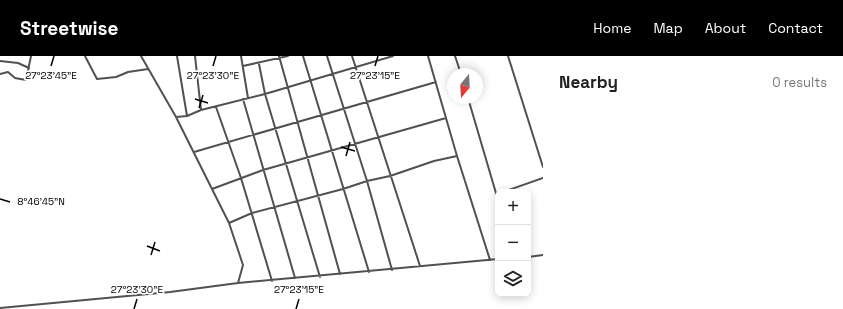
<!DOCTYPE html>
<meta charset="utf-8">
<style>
body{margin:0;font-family:"Space Grotesk",sans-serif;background:#f6f6f6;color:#222}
.controls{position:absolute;right:12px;bottom:12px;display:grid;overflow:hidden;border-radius:8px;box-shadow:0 2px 10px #0003}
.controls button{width:36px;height:36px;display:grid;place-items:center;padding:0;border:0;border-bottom:1px solid #e0e0e0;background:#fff;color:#222;font:20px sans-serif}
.compass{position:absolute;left:447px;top:12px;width:36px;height:36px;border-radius:50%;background:#fff;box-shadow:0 2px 10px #0003;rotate:198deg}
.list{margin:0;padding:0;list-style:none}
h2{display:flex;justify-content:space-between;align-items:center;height:52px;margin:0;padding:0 16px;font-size:17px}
h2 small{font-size:13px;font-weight:400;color:#767676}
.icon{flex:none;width:22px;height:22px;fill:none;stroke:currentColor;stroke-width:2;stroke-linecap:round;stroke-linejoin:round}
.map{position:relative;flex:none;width:543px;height:253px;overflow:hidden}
header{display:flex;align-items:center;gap:24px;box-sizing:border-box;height:56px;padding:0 20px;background:#000;color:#fff}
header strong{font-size:19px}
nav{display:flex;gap:22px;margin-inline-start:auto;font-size:14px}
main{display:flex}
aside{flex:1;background:#fff}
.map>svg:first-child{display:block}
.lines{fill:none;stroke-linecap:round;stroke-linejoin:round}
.street{stroke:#515151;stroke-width:2}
.ticks{fill:none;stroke:#000;stroke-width:1.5}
.ticks-label{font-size:10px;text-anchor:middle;fill:#000;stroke:#fff;stroke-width:3.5;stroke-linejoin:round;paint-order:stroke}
</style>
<header>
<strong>Streetwise</strong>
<nav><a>Home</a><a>Map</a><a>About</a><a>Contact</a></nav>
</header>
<main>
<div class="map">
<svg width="543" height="253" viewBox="0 0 543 253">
<rect width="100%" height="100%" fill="#fff"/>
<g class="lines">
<path class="street" d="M85,0l12,23 19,-2 12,-5 20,-3
M141,0l35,61 53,106 14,42 -5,18
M177,0l10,60
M195,0l6,54
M241,0l7,42
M279,0l61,218
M303,0l66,216
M327,0l40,125 25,89
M352,0l68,210
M428,0l29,100 33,104
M455,0l6,18
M508,0l35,111
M0,5l18,2 11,5
M259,8l6,30 55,183
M243,10l45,-10
M0,18l8,-2 7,6 11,2 5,-24
M468,42l30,102
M243,43l52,179
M216,51l25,71 31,103
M176,61l11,-1 14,-6 64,-16 128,-38
M194,96l242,-70
M212,133l51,-19 183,-52
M503,136l40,-14
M229,167l23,-10 91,-24 24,-8 23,-5 44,-15 23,-5
M528,201l15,-2
M0,252l170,-16 68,-9 260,-24"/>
</g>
<path class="ticks" d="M51,10l3,-10M213,10l3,-10M375,10l3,-10M195,43l13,4M199,52l4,-13M341,91l14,4M346,100l4,-14M0,143l10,3M147,190l13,5M151,199l4,-13M134,253l3,-10M296,253l3,-10"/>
<g class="ticks-label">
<text x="51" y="23">27°23'45"E</text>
<text x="213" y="23">27°23'30"E</text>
<text x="375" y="23">27°23'15"E</text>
<text x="41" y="149">8°46'45"N</text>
<text x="137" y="237">27°23'30"E</text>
<text x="299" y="237">27°23'15"E</text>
</g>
</svg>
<div class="controls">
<button>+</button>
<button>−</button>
<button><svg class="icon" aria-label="layers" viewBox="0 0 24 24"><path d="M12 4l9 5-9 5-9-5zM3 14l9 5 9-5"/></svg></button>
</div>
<svg class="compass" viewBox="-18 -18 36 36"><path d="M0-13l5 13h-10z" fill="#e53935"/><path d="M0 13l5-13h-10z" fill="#767676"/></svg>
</div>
<aside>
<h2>Nearby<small>0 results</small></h2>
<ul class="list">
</ul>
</aside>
</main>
